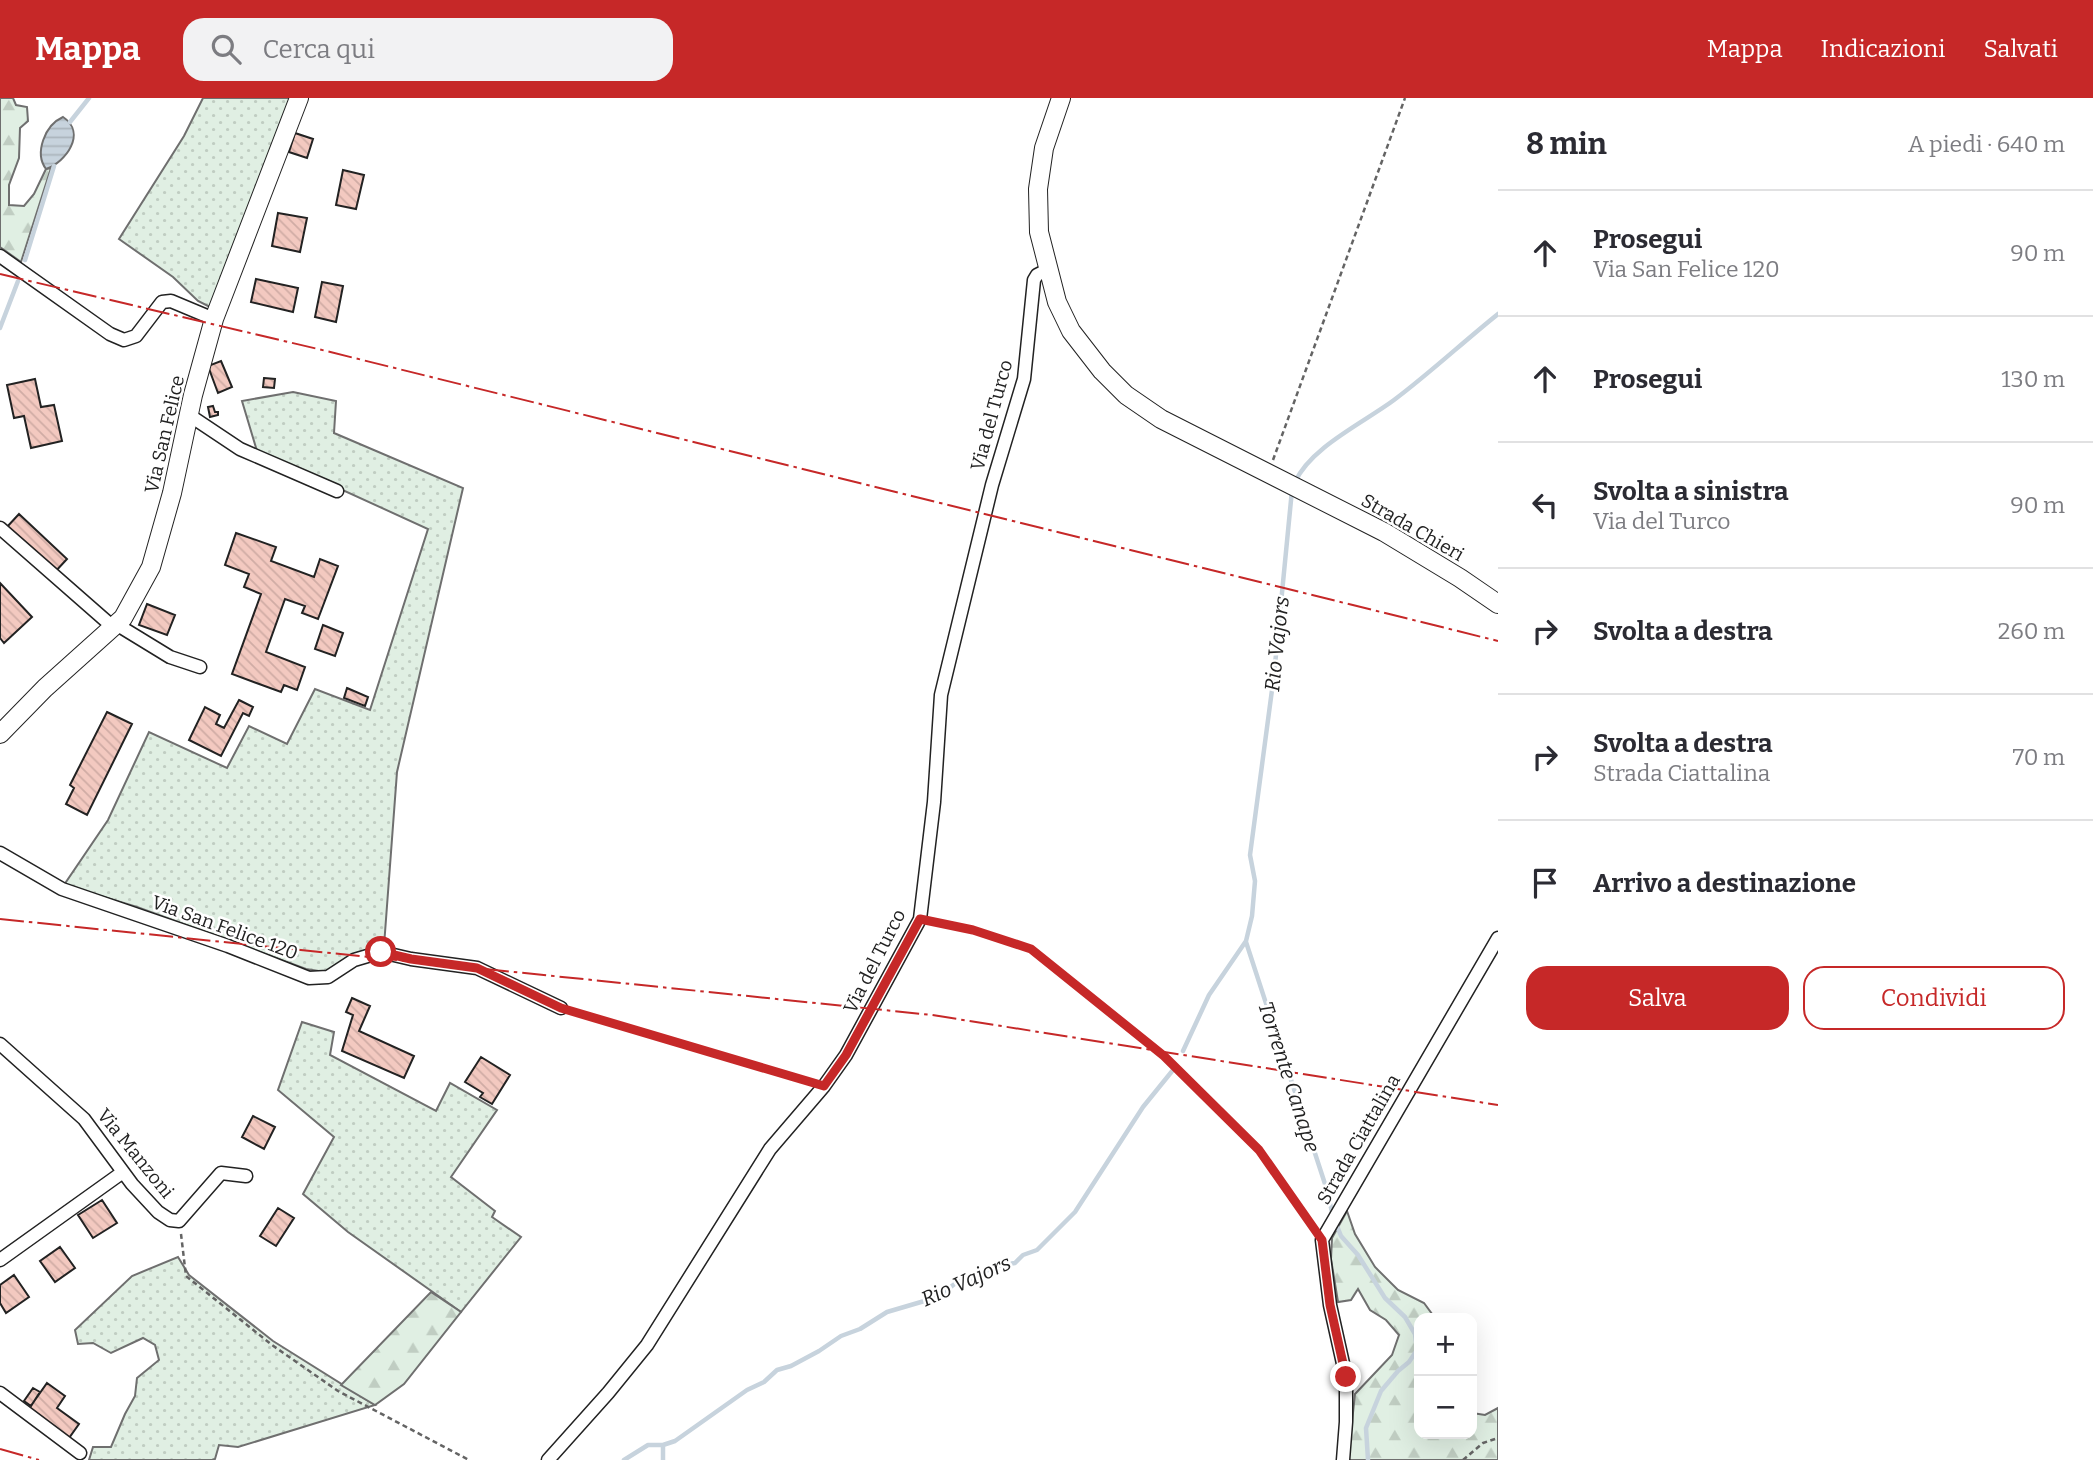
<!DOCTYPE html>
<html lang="it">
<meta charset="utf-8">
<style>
body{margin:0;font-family:Bitter,serif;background:#f2f2f3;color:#2b2b33}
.controls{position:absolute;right:21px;bottom:21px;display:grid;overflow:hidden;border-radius:14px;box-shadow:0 7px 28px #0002}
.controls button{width:63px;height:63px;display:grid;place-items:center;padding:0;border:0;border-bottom:2px solid #e1e1e2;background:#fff;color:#2b2b33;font:35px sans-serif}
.stop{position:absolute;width:21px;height:21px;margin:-16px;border:5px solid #c62828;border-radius:50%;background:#fff}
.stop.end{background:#c62828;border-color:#fff;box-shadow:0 2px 7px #0008}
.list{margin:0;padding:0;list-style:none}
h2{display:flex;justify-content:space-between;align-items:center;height:91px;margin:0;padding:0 28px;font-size:30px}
h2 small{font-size:23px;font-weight:400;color:#7c7c81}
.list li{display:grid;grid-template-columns:46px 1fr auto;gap:21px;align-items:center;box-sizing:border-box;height:126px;padding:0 28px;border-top:2px solid #e1e1e2}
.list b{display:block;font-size:26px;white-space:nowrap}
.list p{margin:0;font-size:23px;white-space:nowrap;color:#7c7c81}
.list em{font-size:23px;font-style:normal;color:#7c7c81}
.actions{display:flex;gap:14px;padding:21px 28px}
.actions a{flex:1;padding:16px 0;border:2px solid #c62828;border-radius:21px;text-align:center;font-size:24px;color:#c62828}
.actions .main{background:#c62828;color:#fff}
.icon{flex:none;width:38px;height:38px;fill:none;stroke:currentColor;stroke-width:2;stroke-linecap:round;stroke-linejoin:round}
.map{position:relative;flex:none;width:1498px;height:1362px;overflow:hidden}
header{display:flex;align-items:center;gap:42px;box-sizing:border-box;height:98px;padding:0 35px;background:#c62828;color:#fff}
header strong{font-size:33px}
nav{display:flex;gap:38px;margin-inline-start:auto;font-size:24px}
.search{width:490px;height:63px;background:#f2f2f3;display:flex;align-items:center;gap:18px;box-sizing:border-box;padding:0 24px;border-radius:21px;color:#7c7c81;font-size:26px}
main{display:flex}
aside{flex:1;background:#fff}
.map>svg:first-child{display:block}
.grass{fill:url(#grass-dots);stroke:#6f6f6f;stroke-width:2}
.forest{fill:url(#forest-firs);stroke:#6f6f6f;stroke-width:2}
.water{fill:url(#water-rules);stroke:#6f6f6f;stroke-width:2}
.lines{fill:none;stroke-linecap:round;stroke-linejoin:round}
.stream{stroke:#c7d3dd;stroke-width:4.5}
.building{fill:url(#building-back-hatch);stroke:#222;stroke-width:2}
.street-casing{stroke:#222;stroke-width:15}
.secondary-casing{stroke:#222;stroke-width:20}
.path{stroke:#646464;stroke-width:2.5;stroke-dasharray:5 3.5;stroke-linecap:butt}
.street{stroke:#fff;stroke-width:12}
.secondary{stroke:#fff;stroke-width:18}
.power{stroke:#c62828;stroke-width:2;stroke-dasharray:24 5 3.5 5;stroke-linecap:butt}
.route{stroke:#c62828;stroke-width:9}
.labels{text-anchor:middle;stroke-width:5;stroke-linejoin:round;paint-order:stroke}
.street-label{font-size:19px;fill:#222;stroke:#fff}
.water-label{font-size:21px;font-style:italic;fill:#222;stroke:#fff}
</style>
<header>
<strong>Mappa</strong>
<div class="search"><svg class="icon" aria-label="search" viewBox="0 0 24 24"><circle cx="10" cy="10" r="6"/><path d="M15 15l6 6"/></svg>Cerca qui</div>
<nav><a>Mappa</a><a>Indicazioni</a><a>Salvati</a></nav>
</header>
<main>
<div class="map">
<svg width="1498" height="1362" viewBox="0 0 1498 1362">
<defs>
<pattern id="grass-dots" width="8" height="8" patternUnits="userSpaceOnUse" patternTransform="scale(1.75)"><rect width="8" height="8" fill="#e0efe3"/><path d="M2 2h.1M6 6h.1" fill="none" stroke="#c0cdc2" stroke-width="1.8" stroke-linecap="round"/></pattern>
<pattern id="forest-firs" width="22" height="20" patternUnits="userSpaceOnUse" patternTransform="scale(1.75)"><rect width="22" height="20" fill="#e0efe3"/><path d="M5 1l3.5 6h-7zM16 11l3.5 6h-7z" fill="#c0cdc2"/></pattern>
<pattern id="water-rules" width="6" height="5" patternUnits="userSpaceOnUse" patternTransform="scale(1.75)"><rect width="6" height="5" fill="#c7d3dd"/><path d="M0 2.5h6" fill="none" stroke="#abb5bd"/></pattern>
<pattern id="building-back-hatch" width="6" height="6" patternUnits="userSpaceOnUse" patternTransform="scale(1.75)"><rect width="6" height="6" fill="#f3c9c0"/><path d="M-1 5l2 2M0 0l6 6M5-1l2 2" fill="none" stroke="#d0aca5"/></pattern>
</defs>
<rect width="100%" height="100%" fill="#fff"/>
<path class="grass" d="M203,0h92l-81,211 -16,-8 -25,-24 -54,-38 65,-103z
M293,294l43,9 -2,32 129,55 -66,284 -13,174 -27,7 -32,19 -19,-3 -169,-62 -73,-22 44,-65 41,-88 78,36 22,-42 38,18 28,-55 55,21 58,-181 -171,-78 -15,-50z
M302,924l32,10 -4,23 106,56 14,-28 47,27 -46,67 44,34 -3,6 29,20 -60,75 -113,-80 -45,-38 31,-57 -56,-47z
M178,1159l11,18 84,66 102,64 -137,42 -19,-2 -4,14 -3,1h-123l4,-13h18l14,-33 10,-18 2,-18 22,-18 -4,-15 -12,-7 -32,15 -18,-10 -15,1 -3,-14 57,-54z"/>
<path class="forest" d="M0,0h13l3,7 11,2 1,14 -8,7 -1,30 -10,27v20l15,1 10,-12 12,-25 5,-1 -30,94 -21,-15z
M1347,1113l8,23 20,33 23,23 26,13 11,15h-16v116h53v-21l13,2 13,-7v52h-150l7,-66 37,-39 7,-20 -13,-15 -16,-10 -12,-21 -7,11 -13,2 -7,-43 1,-21z
M431,1194l30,20 -57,72 -29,21 -34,-20z"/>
<path class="water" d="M63,19c24,16 3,45 -17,52 -12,-16 -1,-44 17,-52z"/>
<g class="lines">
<path class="stream" d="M70,24l19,-24
M25,162l29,-94
M0,230l18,-47
M1295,384c16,-35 68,-59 99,-82 36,-27 69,-58 104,-86
M1246,844l80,245 6,25
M1183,953l26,-56 37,-54 6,-25 3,-35 -5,-26 24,-180 18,-185
M1337,1128l4,10 17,19 27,43 20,19 10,17 2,16 -8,12 -11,9 -17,20 -15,37 2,32
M663,1347v15
M624,1362l24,-15h15l12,-4 72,-51 17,-8 13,-12 14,-4 28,-15 22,-15 19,-7 27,-17 51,-15 19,-15 13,-3 26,-13 19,-3 8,-8 14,-5 38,-38 68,-105 30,-37"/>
</g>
<path class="building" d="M295,35l18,6 -6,19 -18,-6z
M343,72l21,5 -8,34 -20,-4z
M278,115l29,5 -7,34 -28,-6z
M256,181l42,9 -5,24 -42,-10z
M322,184l21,4 -7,36 -21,-5z
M221,263l11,26 -14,6 -10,-27z
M264,280l11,1 -1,9 -11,-1z
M35,281l6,28 13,-2 8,36 -31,7 -7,-32 -10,2 -7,-33z
M213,308l2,6h3v3l-8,2 -2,-10z
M19,416l48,45 -13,14 -48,-45z
M236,435l40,14 -5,14 43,16 6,-18 18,7 -20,53 -16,-6 3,-7 -20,-7 -19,53 39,15 -8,23 -13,-5 -3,7 -49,-18 29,-80 -17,-7 5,-13 -24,-9z
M0,485l32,34 -28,26 -4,-5z
M147,506l28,11 -8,20 -28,-10z
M323,527l20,8 -8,23 -20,-7z
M347,590l21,9 -3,9 -21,-8z
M239,602l14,7 -4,9 -6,-3 -22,43 -32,-16 16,-33 15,8 -4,9 8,4z
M107,614l25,12 -45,91 -21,-11 8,-16 -4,-3z
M352,900l18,8 -11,25 55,25 -10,22 -62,-27 11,-36 -7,-3z
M481,959l29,18 -18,29 -12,-7 3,-4 -18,-11z
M253,1018l22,11 -11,22 -22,-12z
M102,1102l15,23 -24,15 -15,-23z
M278,1110l16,10 -18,28 -16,-10z
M60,1149l15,21 -20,14 -15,-21z
M14,1177l15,22 -23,16 -6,-10v-18z
M47,1285l18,13 -8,12 22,16 -10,14 -41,-28z
M33,1290l7,4 -9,14 -7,-5z"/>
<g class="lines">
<g class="street-casing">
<path id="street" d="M0,158l110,78 14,6 12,-4 26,-34 9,-1 43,18
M189,317l51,34 97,42
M0,430l113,99
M116,526l54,33 30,10
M0,755l62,36 166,57 81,32 19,-1 26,-17 27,-8 30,7 66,9 84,40
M0,946l84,75 48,65 26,28 12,8 9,1 42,-48 25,3
M0,1162l123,-88
M0,1295l80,60
M548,1362l60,-67 39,-48 123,-196 54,-63 22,-31 74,-136 14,-117 7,-107 51,-210 32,-106 10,-99 3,-5 10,-5
M1343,1362l3,-38v-45l-16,-72 -8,-65 176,-302"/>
</g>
<g class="secondary-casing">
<path id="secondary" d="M1061,0l-17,50 -6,41 1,43 18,70 14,29 31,40 24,24 35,24 223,113 76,46 38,26
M0,636l45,-46 78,-70 28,-51 21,-74 21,-98 21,-76 85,-221"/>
</g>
<path class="path" d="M1273,362l132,-362
M930,823l43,9 58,19 133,107 95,94 54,79
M572,913l239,71
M181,1136l5,42 86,69 66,46 131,69
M1463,1362l20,-17 15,-5"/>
<use href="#street" class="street"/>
<use href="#secondary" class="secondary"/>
<path class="power" d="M0,176l318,75 1180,292
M0,821l932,96 566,90
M0,1351l39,11"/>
</g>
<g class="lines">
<path class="route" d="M381,854l30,7 66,9 84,40 263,78 22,-31 74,-136 53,11 58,19 133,107 95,94 63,90 8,65 16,72"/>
</g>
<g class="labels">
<g class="street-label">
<text transform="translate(991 317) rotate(-75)" y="7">Via del Turco</text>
<text transform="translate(164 336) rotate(-77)" y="7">Via San Felice</text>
<text transform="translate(1413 429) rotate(30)" y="7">Strada Chieri</text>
<text transform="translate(225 829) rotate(20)" y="7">Via San Felice 120</text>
<text transform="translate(874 863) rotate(-63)" y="7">Via del Turco</text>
<text transform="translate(1358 1041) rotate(-60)" y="7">Strada Ciattalina</text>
<text transform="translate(136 1055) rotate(51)" y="7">Via Manzoni</text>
</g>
<g class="water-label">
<text transform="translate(1277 546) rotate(-84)" y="7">Rio Vajors</text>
<text transform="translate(1289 979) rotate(72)" y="7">Torrente Canape</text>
<text transform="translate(966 1183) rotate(-24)" y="7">Rio Vajors</text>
</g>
</g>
</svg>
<div class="controls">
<button>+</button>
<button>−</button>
</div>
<div class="stop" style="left:381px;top:854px"></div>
<div class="stop end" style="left:1346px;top:1279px"></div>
</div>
<aside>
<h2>8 min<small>A piedi · 640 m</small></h2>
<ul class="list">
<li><svg class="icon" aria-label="ahead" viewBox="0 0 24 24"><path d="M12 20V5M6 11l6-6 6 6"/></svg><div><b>Prosegui</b><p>Via San Felice 120</p></div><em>90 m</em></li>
<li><svg class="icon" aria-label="ahead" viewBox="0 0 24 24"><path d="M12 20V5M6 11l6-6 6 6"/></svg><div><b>Prosegui</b></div><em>130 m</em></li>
<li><svg class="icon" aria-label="left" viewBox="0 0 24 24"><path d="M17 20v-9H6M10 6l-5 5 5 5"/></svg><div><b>Svolta a sinistra</b><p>Via del Turco</p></div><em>90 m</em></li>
<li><svg class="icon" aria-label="right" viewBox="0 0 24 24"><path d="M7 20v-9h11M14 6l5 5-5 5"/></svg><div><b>Svolta a destra</b></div><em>260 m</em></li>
<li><svg class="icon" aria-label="right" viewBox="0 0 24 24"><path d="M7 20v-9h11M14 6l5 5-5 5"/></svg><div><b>Svolta a destra</b><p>Strada Ciattalina</p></div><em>70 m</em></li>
<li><svg class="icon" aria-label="arrive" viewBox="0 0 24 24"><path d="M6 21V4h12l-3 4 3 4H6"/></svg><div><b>Arrivo a destinazione</b></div></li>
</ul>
<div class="actions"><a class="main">Salva</a><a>Condividi</a></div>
</aside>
</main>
